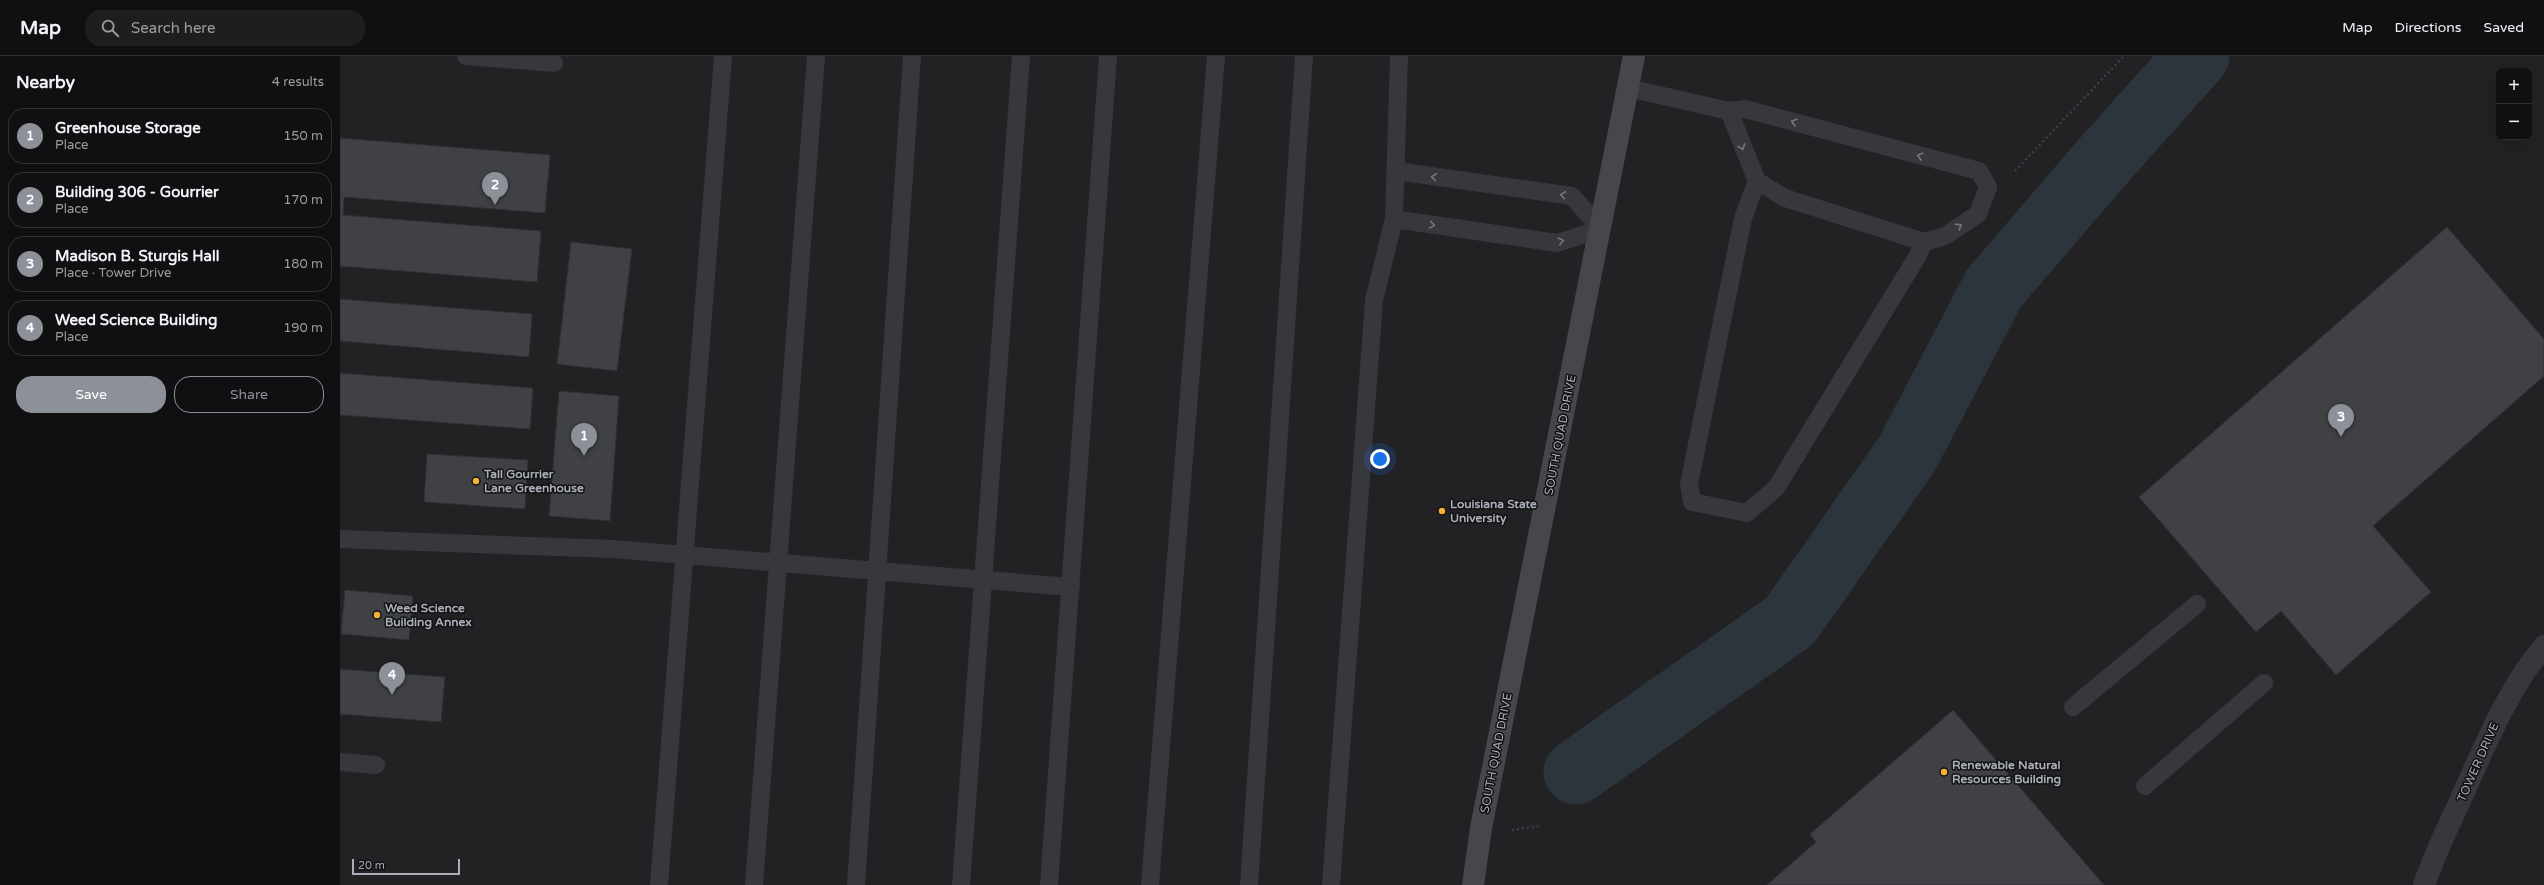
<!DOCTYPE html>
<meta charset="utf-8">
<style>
body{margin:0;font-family:"Varela Round",sans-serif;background:#1e1e20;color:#f1f3f6}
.controls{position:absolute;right:12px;top:12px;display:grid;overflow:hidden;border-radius:8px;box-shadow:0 4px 16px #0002}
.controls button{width:36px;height:36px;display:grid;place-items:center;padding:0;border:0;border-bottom:1px solid #303032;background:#101012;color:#f1f3f6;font:20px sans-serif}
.scale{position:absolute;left:12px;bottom:10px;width:108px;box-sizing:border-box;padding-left:4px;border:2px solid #a8adb8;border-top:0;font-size:11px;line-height:14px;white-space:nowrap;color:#a8adb8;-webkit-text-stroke:3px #111113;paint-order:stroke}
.you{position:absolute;left:1040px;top:403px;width:14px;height:14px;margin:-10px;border:3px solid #fff;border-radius:50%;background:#1a73e8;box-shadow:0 0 0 6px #1a73e833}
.badge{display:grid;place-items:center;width:26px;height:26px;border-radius:50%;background:#8c9099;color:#fff;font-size:13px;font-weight:700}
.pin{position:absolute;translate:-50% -33px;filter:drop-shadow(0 1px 2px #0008)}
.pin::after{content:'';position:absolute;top:21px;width:14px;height:12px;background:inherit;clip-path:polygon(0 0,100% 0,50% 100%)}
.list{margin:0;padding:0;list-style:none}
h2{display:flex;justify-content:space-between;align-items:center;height:52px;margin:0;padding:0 16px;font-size:17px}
h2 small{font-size:13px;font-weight:400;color:#9c9d9f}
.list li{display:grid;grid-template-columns:26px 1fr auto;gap:12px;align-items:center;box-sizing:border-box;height:56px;margin:0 8px 8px;padding:0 8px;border:1px solid #303032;border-radius:16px}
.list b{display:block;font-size:15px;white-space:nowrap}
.list p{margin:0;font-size:13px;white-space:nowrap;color:#9c9d9f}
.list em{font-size:13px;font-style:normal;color:#9c9d9f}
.actions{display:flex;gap:8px;padding:12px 16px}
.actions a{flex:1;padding:9px 0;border:1px solid #8c9099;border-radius:16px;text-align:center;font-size:14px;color:#8c9099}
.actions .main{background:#8c9099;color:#fff}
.icon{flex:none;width:22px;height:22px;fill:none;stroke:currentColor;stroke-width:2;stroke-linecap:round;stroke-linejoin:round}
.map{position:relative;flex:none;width:2204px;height:829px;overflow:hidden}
header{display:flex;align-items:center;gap:24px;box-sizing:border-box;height:56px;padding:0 20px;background:#101012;border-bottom:1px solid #303032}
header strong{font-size:19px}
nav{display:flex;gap:22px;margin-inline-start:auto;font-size:14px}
.search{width:280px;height:36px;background:#1e1e20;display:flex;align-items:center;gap:10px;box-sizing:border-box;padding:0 14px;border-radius:16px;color:#9c9d9f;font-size:15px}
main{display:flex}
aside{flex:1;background:#101012}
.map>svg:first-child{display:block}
.built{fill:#222225;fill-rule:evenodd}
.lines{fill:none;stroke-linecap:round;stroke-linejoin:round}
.river{stroke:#2c353c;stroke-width:65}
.building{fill:#404145;stroke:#303034}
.path{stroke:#3d3f44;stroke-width:2.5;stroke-dasharray:2 3;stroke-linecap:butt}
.lane{stroke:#37383d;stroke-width:18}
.street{stroke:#37383d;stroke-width:22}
.secondary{stroke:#45474d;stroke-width:22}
.oneway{stroke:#757881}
.poi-dot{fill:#f2b134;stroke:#111113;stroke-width:1.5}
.labels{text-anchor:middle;stroke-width:3;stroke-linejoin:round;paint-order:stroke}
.street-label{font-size:12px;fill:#a8adb8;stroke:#111113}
.poi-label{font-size:12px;font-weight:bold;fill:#a8adb8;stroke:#111113;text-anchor:start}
</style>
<header>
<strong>Map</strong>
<div class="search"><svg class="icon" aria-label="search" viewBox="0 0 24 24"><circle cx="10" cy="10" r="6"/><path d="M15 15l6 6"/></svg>Search here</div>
<nav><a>Map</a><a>Directions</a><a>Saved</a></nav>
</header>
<main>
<aside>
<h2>Nearby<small>4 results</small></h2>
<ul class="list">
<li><span class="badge">1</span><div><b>Greenhouse Storage</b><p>Place</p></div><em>150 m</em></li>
<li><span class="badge">2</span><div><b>Building 306 - Gourrier</b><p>Place</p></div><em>170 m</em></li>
<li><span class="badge">3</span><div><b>Madison B. Sturgis Hall</b><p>Place · Tower Drive</p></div><em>180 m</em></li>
<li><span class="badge">4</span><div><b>Weed Science Building</b><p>Place</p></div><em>190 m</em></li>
</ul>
<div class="actions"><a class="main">Save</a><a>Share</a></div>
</aside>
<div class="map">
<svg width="2204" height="829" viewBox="0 0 2204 829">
<rect width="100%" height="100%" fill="#161618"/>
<path class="built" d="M0,0h2204v829h-2204zM2159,15h30v66h-30z"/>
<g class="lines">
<path class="river" d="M1236,716l214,-151 117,-167 87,-166 103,-120 100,-112"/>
</g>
<path class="building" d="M0,82l210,17 -5,58 -201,-16 -1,18 198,16 -4,51 -197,-16z
M2107,171l97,112v37l-171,150 58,66 -95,83 -55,-64 -25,21 -117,-135z
M231,186l61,7 -15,122 -60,-7z
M0,243l192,15 -3,43 -189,-16z
M0,317l193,15 -3,41 -190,-14z
M219,335l60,5 -9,125 -61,-5z
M87,398l101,6 -3,49 -101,-7z
M5,534l68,6 -4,44 -68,-6z
M0,613l105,8 -4,45 -101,-8z
M1613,654l151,175h-337l49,-43 -6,-8z"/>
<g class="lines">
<path class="path" d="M1675,115l109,-115
M1172,774l28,-4"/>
<path class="lane" d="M126,0l88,7
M1288,32l101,23 16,-2 234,62 9,16 -10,27 -33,22 -21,6 -139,-44 -28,-17 -28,-70
M1417,125l-14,37 -54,266 3,18 55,11 29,-25 141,-231 7,-15
M1054,163l163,24 44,-14 -29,-33 -176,-25
M0,483l273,10 458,38
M1733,651l124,-103
M0,706l36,3
M1805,730l119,-103
M319,829l64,-829
M414,829l62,-829
M516,829l56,-829
M621,829l60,-829
M709,829l59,-829
M810,829l66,-829
M909,829l55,-829
M991,829l43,-585 20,-81 5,-163"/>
<path class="street" d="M2084,829c11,-32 26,-62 40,-93 23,-51 44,-103 80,-146"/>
<path class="secondary" d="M1133,829l8,-57 153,-772"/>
</g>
<defs><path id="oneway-chevron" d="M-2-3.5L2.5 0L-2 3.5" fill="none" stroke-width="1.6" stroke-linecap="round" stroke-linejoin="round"/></defs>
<g class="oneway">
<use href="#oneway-chevron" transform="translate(1454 66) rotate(-165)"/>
<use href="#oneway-chevron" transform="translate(1402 91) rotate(70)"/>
<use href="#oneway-chevron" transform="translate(1580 100) rotate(-165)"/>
<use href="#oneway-chevron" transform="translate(1094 121) rotate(-172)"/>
<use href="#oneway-chevron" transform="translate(1223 139) rotate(-172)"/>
<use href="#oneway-chevron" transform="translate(1092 169) rotate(9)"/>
<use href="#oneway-chevron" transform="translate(1619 170) rotate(-34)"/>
<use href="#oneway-chevron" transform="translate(1221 185) rotate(-13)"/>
</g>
<g class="poi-dot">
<circle cx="136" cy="425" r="4"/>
<circle cx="1102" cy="455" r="4"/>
<circle cx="37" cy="559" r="4"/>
<circle cx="1604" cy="716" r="4"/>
</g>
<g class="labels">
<g class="street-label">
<text transform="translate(1220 379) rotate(-79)" y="4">SOUTH QUAD DRIVE</text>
<text transform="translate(1156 697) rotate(-79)" y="4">SOUTH QUAD DRIVE</text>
<text transform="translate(2138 706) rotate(-66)" y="4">TOWER DRIVE</text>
</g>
<g class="poi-label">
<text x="144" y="422">Tall Gourrier<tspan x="144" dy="14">Lane Greenhouse</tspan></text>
<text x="1110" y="452">Louisiana State<tspan x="1110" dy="14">University</tspan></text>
<text x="45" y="556">Weed Science<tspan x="45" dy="14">Building Annex</tspan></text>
<text x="1612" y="713">Renewable Natural<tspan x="1612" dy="14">Resources Building</tspan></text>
</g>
</g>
</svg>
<div class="controls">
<button>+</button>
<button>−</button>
</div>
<div class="scale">20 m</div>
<div class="you"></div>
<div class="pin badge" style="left:244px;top:400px">1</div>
<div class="pin badge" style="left:155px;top:149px">2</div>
<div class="pin badge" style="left:2001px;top:381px">3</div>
<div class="pin badge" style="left:52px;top:639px">4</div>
</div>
</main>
